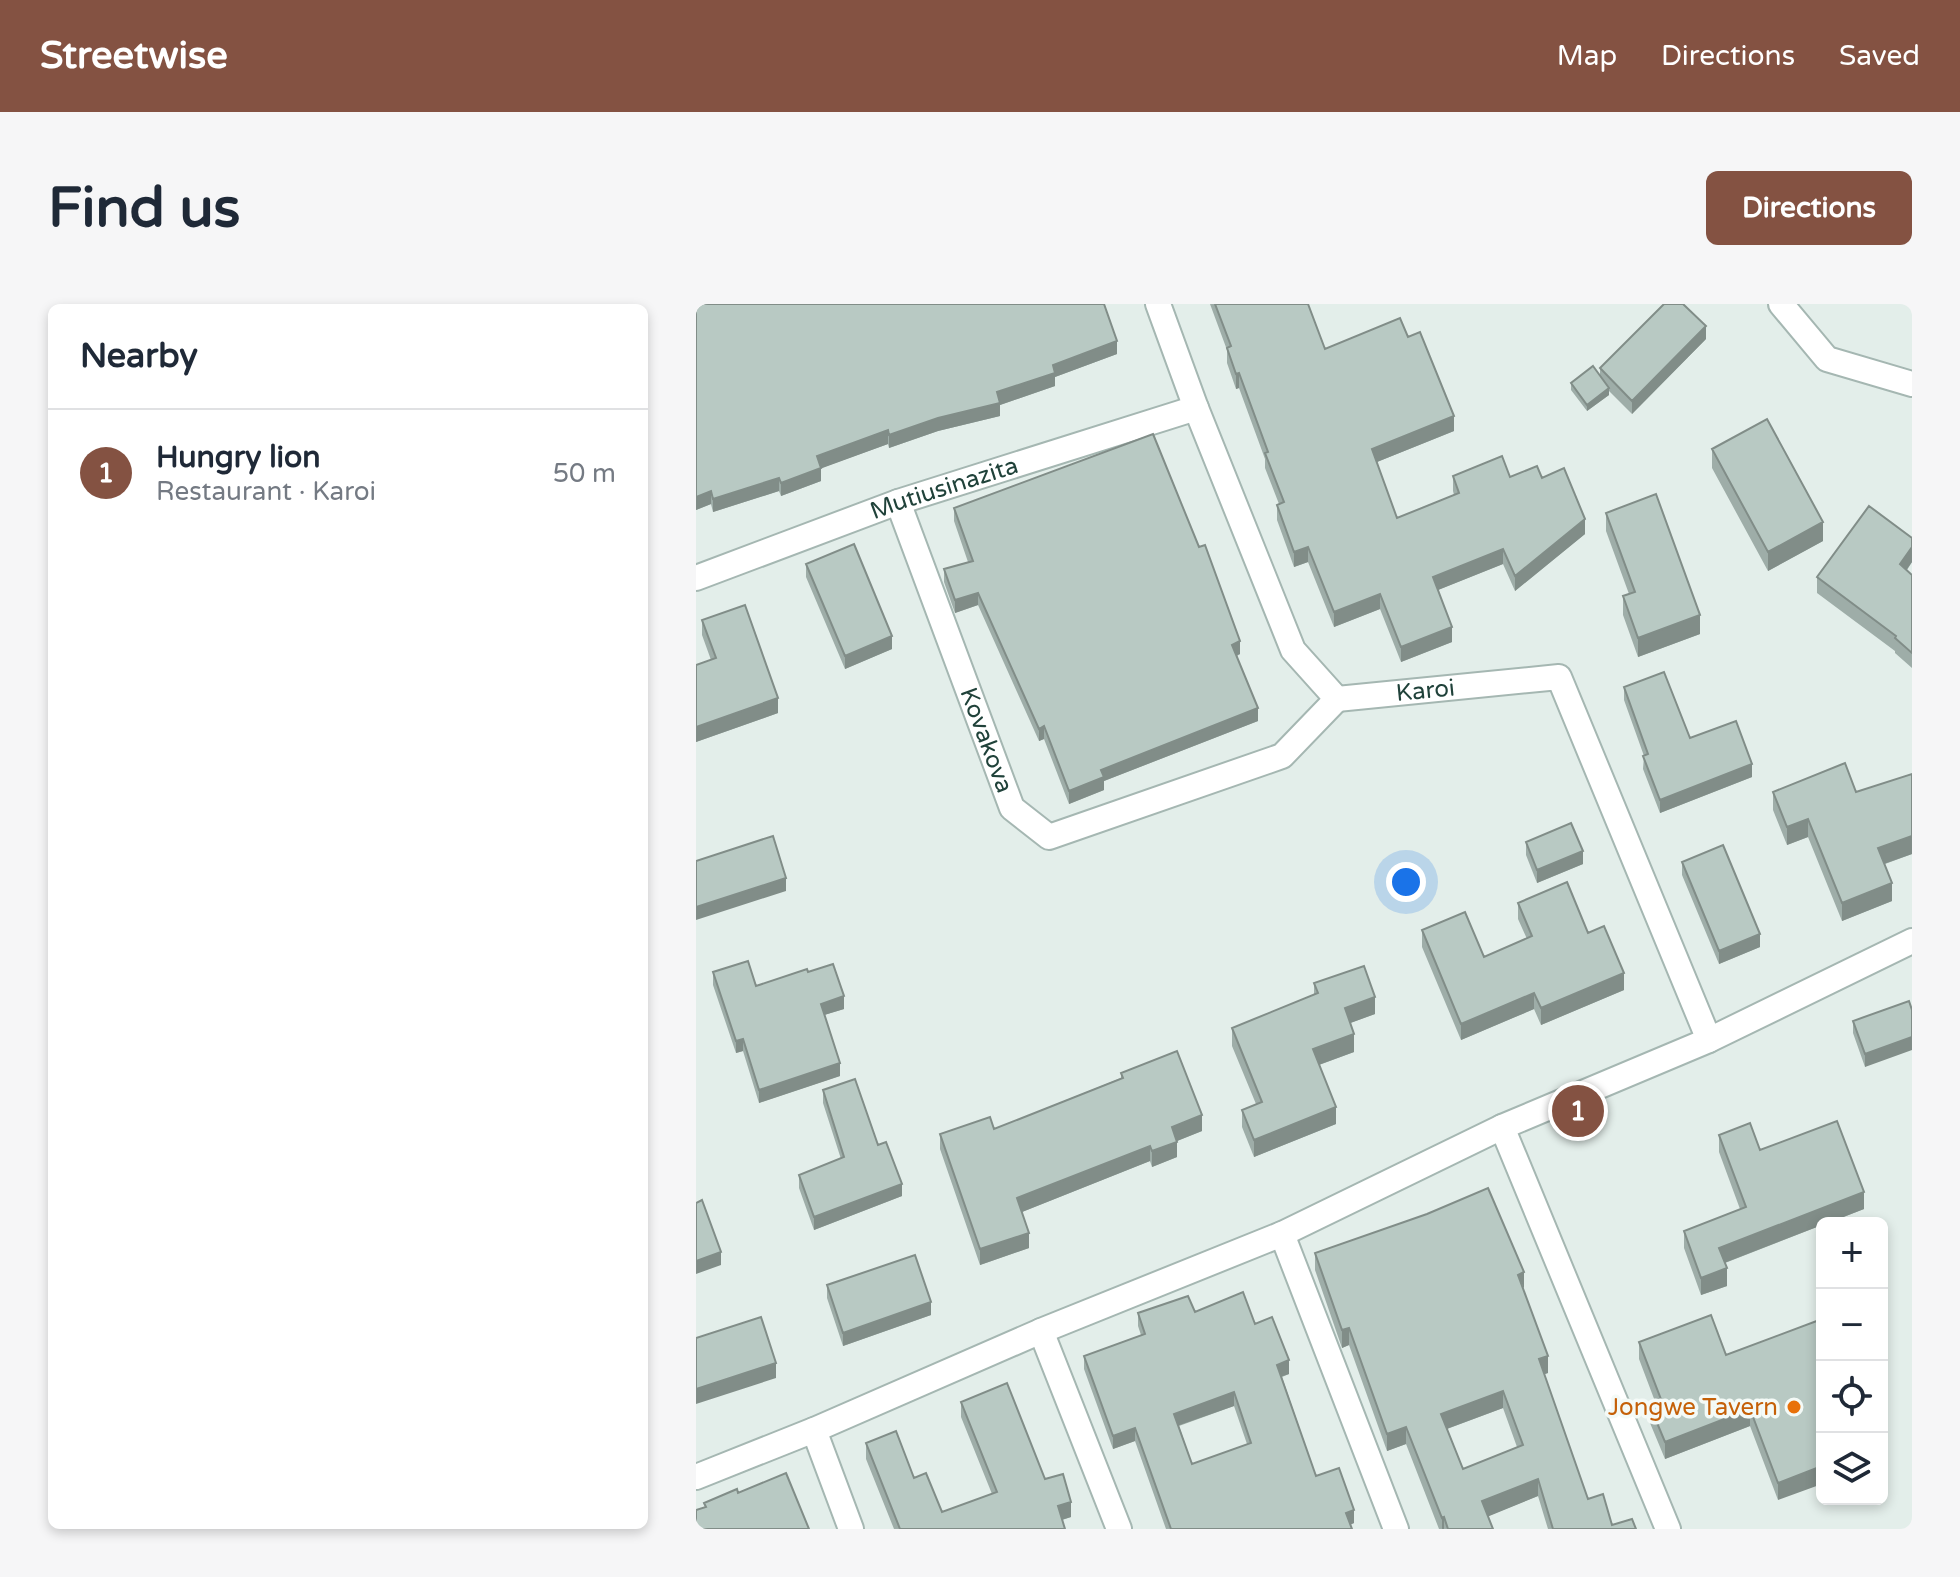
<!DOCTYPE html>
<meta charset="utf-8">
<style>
body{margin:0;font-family:"Varela Round",sans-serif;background:#f6f6f7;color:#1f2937}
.controls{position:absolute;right:24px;bottom:24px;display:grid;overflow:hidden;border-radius:12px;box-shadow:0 4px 12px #0003}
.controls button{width:72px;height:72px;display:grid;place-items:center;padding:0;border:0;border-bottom:2px solid #e0e1e3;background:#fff;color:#1f2937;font:40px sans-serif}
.you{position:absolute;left:710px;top:578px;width:28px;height:28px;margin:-20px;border:6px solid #fff;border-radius:50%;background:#1a73e8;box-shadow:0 0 0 12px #1a73e833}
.badge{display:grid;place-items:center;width:52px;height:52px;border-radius:50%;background:#845242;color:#fff;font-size:26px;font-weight:700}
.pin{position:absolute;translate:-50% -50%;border:4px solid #fff;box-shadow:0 2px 8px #0006}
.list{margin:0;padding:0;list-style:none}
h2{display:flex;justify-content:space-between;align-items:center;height:104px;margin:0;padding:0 32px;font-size:34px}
h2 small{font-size:26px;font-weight:400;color:#747a83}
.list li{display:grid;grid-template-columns:52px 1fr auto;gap:24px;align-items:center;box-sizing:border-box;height:128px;padding:0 32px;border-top:2px solid #e0e1e3}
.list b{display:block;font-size:30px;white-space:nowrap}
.list p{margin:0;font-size:26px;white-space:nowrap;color:#747a83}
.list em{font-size:26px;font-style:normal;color:#747a83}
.icon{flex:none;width:44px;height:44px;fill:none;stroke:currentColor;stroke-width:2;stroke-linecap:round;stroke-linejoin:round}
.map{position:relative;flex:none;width:1216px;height:1225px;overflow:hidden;border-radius:12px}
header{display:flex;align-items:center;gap:48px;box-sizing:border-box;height:112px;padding:0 40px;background:#845242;color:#fff}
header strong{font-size:38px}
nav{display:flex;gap:44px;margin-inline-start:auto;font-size:28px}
.intro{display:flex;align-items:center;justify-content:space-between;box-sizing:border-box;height:192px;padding:0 48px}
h1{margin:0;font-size:56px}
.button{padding:20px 36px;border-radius:12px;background:#845242;color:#fff;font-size:28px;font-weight:700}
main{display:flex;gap:48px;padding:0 48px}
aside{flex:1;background:#fff;border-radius:12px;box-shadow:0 4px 12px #0003}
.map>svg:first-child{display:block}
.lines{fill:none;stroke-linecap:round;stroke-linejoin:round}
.minor-casing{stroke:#a5b7b2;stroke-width:28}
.minor{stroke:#fff;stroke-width:24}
.wall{fill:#9eada8;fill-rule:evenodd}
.shaded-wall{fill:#818d88}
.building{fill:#b8c9c3;stroke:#818d88;stroke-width:2;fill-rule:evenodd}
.food-dot{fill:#e8710a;stroke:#f4faf7;stroke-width:3}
.labels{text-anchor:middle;stroke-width:7;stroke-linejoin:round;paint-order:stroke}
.street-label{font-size:24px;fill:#20423a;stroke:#f4faf7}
.food-label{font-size:24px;fill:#c56008;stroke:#f4faf7;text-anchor:end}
</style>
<header>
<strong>Streetwise</strong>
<nav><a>Map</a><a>Directions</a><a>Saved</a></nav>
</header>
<div class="intro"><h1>Find us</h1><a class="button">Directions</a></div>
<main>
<aside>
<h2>Nearby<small></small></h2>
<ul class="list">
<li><span class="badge">1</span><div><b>Hungry lion</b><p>Restaurant · Karoi</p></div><em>50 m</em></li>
</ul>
</aside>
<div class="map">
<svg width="1216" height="1225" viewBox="0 0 1216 1225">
<rect width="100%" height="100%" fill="#e3eeea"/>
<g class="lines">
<g class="minor-casing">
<g id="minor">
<path id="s1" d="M462,0l38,104 97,242 44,49 222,-22 150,363"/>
<path d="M1085,0l46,55 85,25"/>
<path id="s2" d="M202,198l114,306 37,29 233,-81 55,-57"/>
<path id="s3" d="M0,274l202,-76 298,-94"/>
<path d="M806,823l166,402"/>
<path d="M586,930l114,295"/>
<path d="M345,1027l78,198"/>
<path d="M118,1126l37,99"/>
<path d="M0,1173l118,-47 227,-99 241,-97 220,-107 207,-87 203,-99"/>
</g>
</g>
<use href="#minor" class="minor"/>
</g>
<path class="wall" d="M0,0l421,50 -62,23v9l-55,19v11l-62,15 -49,17 -1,-4 -67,24v13l-40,15 -2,-5 -66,21 -2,-8 -15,6z
M514,0h98l17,45 83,-12 46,94 -77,31 20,56 57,-23 -1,-4v-15l89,2 43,56 -70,57 -12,-27 -65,26 14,52 -51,20 -21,-53 -46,18 -26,-65 -14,5 -17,-47v-15l2,-1 -14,-36v-9l-26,-71 -3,1 -9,-26v-13z
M1010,35l-74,75 -23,-23v4l-22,16 -16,-21v-7l29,-7v-8z
M1016,145l111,92 -55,30 -56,-103z
M258,204l286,146 -3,2 21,65 -154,60v9l-35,14 -25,-65 -5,2 -61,-136 -23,8 -11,-31v-13l24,-7 -14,-41z
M910,209l94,121 -62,23 -15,-42v-19l6,-2 -23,-63z
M1216,234v24l-5,8 5,5v93l-17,-15v-2l-78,-58v-16z
M110,260l86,85 -47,20 -39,-92z
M6,316l76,93 -82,29v-77l15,-5 -9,-25z
M928,383l66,51 62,39 -92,36 -17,-44 1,-13 -20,-56z
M1216,470v80l-27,10 7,37 -50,20 -34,-84 -21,8 -14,-35v-18h83z
M830,538l57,22 -46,19 -11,-28z
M986,558l78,85 -41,17 -37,-89z
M822,599l70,30 36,57 -83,35 -7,-16 -73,31 -39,-93v-17l62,27 43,-18 -9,-20z
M17,668l43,14 52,-14 36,37 -20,6 16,61 -81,27 -16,-52 -7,2 -23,-68z
M618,679l61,31 -25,9 4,29 -35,13 17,59 -82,33 -12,-30v-17l14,-6 -24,-58v-18l82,-33z
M1213,697l-44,66 -12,-34v-12z
M425,769l81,58 -25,10v16l-25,10 -2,-6 -128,51 7,36 -49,17 -40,-116v-15l54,-5 127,-51z
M127,786l55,55 24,51 -88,34 -15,-42v-13l42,-16 -18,-56z
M1023,831l41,15 104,59 -36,14h-6v2l-97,38 2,23 -26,9 -17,-47v-17l56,-22 -21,-57z
M731,910l96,75 25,84 -4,1 44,125 24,26 24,4h-88l-10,-33 -50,20 5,13h-54l-33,-85 -19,7 -38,-106 -7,3 -27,-78v-17zM807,1104l14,39 -54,22 -16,-40z
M131,981l104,30 -88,31 -16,-48z
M499,1008l60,12 34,50 -7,3 34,99 38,47 -4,2 2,4h-186l-31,-88 -22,8 -29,-80v-13l57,-21 -3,-9v-13zM538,1102l13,38 -55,20 -13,-38z
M1126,1015l-44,181 -28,-74 -85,33 -15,-36v-17l6,-2 -17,-45v-17l87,13z
M265,1098l84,77 26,38 -9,3 3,9h-171l-28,-70v-16l48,35 28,34 50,-18 -31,-77z"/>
<path class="shaded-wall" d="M1010,22v13l-74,75v-13z
M421,37v13l-62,23v9l-55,19v11l-62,15 -49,17v-13l164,-70z
M543,69v15l-3,1v-15z
M913,84v7l-22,16v-6z
M758,112v15l-82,33v-15z
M192,126v14l-71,26v-14z
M125,164v13l-40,15v-13z
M83,174v13l-66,21v-13z
M15,187v13l-15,6v-13z
M889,215v15l-70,57v-15z
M1127,218v19l-55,30v-19z
M612,243v15l-14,5v-15z
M1216,243v15l-12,17v-15z
M807,245v15l-70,28v-15z
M282,289v12l-23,8v-13z
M684,290v15l-46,18v-15z
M1004,311v19l-62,23v-19z
M756,323v15l-51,20v-15z
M196,332v13l-47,20v-13z
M544,337v13l-8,3v-12z
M82,394v15l-82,29v-15z
M562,404v13l-154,60v9l-35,14v-13l32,-21z
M348,422v13l-5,2v-12z
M1056,460v13l-92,36v-13z
M1112,515v18l-21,8v-18z
M1216,532v18l-34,12v-18z
M887,547v13l-46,19v-13z
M90,574v13l-90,29v-13z
M1196,579v18l-50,20v-18z
M1064,630v13l-41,17v-13z
M928,669v17l-83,35v-17z
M838,689v16l-73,31v-16z
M148,692v13l-23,7v-12z
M679,693v17l-30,11v-17z
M658,730v18l-41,15v-18z
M1216,733v13l-47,17v-13z
M47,735v12l-7,2v-12z
M144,759v13l-81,27v-13z
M640,803v17l-82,33v-17z
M506,811v16l-30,12v-16z
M481,838v15l-25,10v-16z
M454,842v15l-133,53v-16z
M206,880v12l-88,34v-13z
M1168,888v17l-36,14h-6v2l-103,40v-17z
M333,929v15l-49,17v-16z
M25,948v13l-25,9v-13z
M1031,964v18l-26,9v-17z
M828,968v17l-6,-14z
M235,998v13l-88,31v-13z
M653,1024v17l-7,3v-18z
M852,1052v17l-9,3v-17z
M593,1056v14l-12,4v-13z
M80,1059v15l-80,26v-15z
M807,1087v17l-62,23v-17z
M538,1088v14l-60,21v-13z
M1054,1105v17l-85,33v-17z
M710,1123v17l-19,7v-17z
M439,1124v13l-22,8v-13z
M1126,1162v18l-44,16v-17z
M842,1175v17l-56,23v-18z
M375,1198v15l-13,4v-15z
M658,1206v13l-8,3v-13z
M748,1213v12h-2v-11z"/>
<path class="building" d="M0,0h408l13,37 -64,24 2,8 -58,19 3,11 -62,15 -49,17 -1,-5 -71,26 4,12 -40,15 -2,-5 -66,21 -2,-8 -15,6z
M519,0h93l17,45 75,-31 8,19 12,-5 34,84 -82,33 25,69 62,-25 -6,-17 49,-20 8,21 27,-11 5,12 22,-10 21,51 -70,57 -12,-27 -70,28 19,50 -51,20 -21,-53 -46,18 -26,-65 -14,5 -17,-47 7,-3 -19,-49 3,-1 -29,-79 -3,1 -9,-26 4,-2z
M968,0h19l23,22 -74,75 -32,-33z
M897,62l16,22 -22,17 -16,-22z
M1071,115l56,103 -55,30 -56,-103z
M457,130l46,113 6,-2 35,96 -8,4 26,63 -157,62 3,7 -35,14 -25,-65 -5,3 -61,-136 -23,7 -11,-31 29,-8 -19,-53z
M960,190l44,121 -62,23 -15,-42 12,-4 -29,-79z
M1173,202l43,32v9l-12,17 12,11v78l-17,-15 1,-2 -79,-59z
M158,240l38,92 -47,20 -39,-92z
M49,301l33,93 -82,29v-62l20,-7 -14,-38z
M968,368l26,66 46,-17 16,43 -92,36 -17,-44 5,-2 -24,-67z
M1149,459l11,29 56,-18v62l-34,12 14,35 -50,20 -34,-84 -21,8 -14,-35z
M875,519l12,28 -46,19 -11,-28z
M77,532l13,42 -90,29v-46z
M1027,541l37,89 -41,17 -37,-89z
M871,578l21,51 16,-7 20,47 -83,35 -7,-15 -73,31 -39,-94 43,-18 19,45 48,-21 -14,-33z
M52,657l8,25 51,-17 1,3 25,-8 11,32 -23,8 19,59 -81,27 -16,-51 -7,2 -23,-69z
M668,662l11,31 -30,11 9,26 -41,15 23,58 -82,33 -12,-30 20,-8 -30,-74 86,-35 -4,-10z
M1213,697l3,9v27l-47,17 -12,-33z
M481,747l25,64 -30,12 5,15 -25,9 -2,-5 -133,52 12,35 -49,16 -40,-115 50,-17 4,12 129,-51 -2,-5z
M159,775l23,66 8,-3 16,42 -88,33 -15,-42 45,-18 -21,-67z
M1141,817l27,71 -145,56 8,20 -26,10 -17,-47 62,-24 -27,-72 31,-12 10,27z
M792,884l36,84 -6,3 30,81 -9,3 49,140 15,-5 9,31 20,-6 4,10h-83l-15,-50 -56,22 11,28h-45l-4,-12 -2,1 -36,-91 -19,7 -38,-106 -7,2 -27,-77 112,-39zM807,1087l20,54 -60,24 -22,-55z
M6,896l19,52 -25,9v-58z
M219,951l16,47 -88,31 -16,-48z
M547,988l12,32 17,-7 17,43 -12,5 39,111 23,-8 15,42 -8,3 6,16h-181l-36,-101 -22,8 -29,-80 61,-22 -7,-21 50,-17 7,16zM538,1088l17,51 -59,21 -18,-50z
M1015,1011l15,40 96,-36v147l-44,17 -28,-74 -85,33 -15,-36 12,-4 -23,-60z
M65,1013l15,46 -80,26v-51z
M311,1079l38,96 18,-5 8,28 -13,4 7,23h-165l-34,-86 30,-12 18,47 12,-5 16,39 55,-20 -36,-90z
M90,1169l23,56h-113v-19l10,-3 -2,-4 33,-14 1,4z"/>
<circle class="food-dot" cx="1098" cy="1103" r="8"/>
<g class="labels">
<g class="street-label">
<text dy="8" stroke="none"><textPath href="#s3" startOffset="264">Mutiusinazita</textPath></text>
<text dy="8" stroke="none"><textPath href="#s1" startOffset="526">Karoi</textPath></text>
<text dy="8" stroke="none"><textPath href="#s2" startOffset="254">Kovakova</textPath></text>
</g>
<g class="food-label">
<text x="1082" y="1111">Jongwe Tavern</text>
</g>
</g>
</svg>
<div class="controls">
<button>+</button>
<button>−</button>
<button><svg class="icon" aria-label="locate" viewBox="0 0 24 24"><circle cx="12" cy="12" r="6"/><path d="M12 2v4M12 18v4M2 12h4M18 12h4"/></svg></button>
<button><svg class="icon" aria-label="layers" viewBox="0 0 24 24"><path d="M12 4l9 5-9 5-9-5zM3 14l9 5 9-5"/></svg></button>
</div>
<div class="you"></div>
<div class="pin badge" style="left:882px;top:807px">1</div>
</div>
</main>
